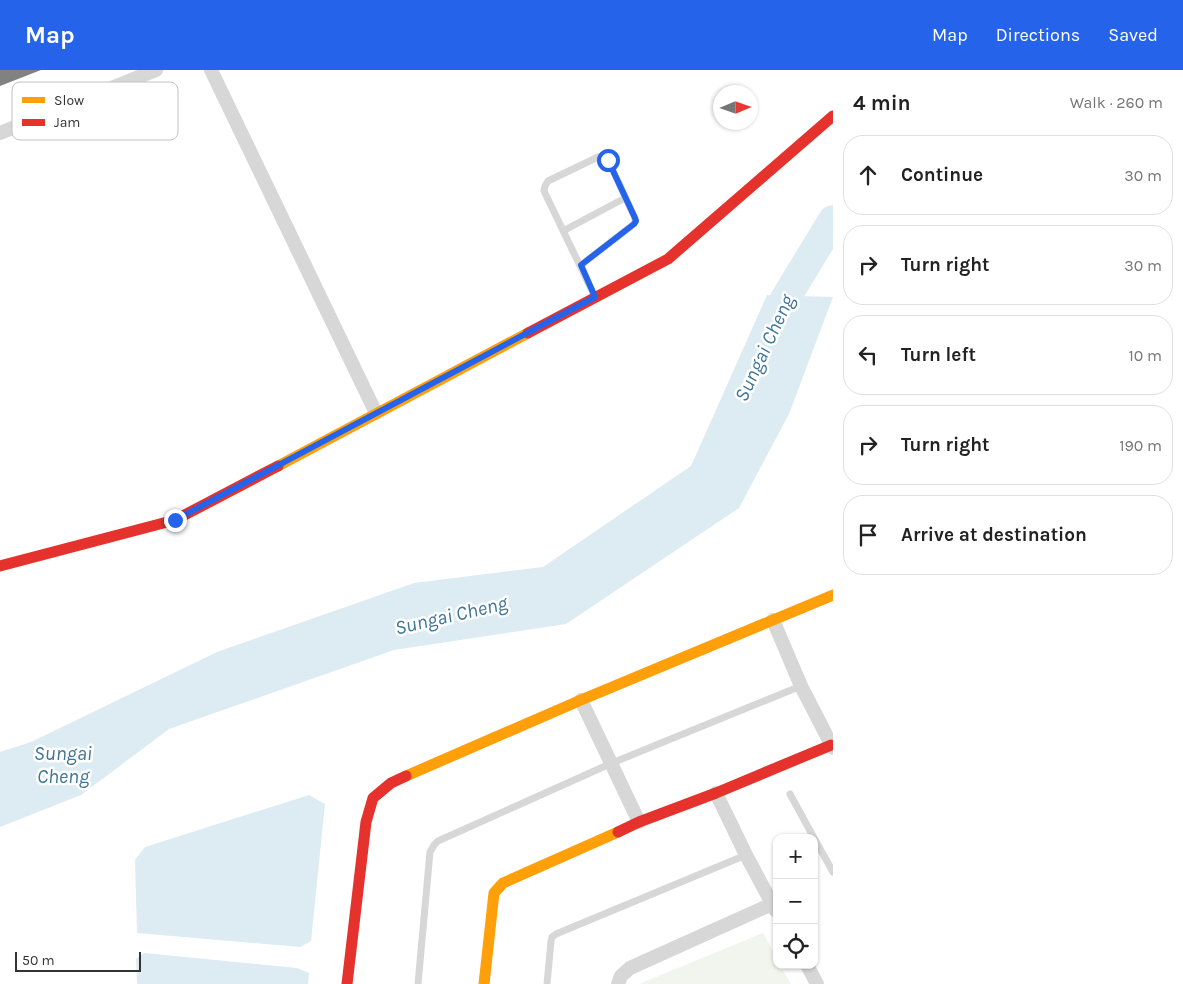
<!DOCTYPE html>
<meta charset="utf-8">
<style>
body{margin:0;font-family:Karla,sans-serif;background:#f2f2f2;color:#222}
.controls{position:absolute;right:15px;bottom:15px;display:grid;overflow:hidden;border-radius:10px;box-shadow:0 1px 4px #0004}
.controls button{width:45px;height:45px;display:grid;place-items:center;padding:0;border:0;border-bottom:1px solid #e0e0e0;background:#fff;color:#222;font:25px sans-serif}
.compass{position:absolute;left:713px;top:15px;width:45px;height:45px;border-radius:50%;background:#fff;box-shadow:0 1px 4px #0004;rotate:88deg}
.scale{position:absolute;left:15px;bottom:12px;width:126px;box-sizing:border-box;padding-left:5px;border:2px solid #333;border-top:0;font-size:14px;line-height:18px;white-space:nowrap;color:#333;-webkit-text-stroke:4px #fff;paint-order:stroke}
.stop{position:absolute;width:15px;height:15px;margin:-11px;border:4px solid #2563eb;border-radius:50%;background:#fff}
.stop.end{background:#2563eb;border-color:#fff;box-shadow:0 1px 5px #0008}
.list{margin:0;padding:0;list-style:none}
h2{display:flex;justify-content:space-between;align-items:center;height:65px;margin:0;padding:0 20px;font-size:21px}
h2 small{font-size:16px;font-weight:400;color:#767676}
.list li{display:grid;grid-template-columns:32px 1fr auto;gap:15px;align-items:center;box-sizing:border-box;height:80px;margin:0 10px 10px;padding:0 10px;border:1px solid #e0e0e0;border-radius:20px}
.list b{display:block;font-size:19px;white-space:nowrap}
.list em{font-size:16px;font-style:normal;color:#767676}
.icon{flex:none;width:28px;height:28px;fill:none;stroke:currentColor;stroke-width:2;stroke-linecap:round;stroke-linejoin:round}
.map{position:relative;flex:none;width:833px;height:914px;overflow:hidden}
header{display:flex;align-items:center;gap:30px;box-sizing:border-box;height:70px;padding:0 25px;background:#2563eb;color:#fff}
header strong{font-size:24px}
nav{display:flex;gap:28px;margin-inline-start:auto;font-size:18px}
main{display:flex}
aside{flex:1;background:#fff}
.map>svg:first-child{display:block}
.green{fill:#f1f5ed}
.water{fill:#ddebf3}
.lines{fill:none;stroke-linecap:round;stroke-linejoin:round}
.river{stroke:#ddebf3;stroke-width:30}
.building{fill:#818181}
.lane{stroke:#d7d7d7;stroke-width:7}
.street{stroke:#d7d7d7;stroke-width:14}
.slow{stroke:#ff9f0a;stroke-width:11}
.jam{stroke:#e5322d;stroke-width:11}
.route{stroke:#2563eb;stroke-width:6}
.labels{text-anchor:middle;stroke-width:5;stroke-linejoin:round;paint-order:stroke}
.water-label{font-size:20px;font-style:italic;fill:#3f7597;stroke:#fff}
.key{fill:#fff;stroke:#c2c2c2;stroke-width:1}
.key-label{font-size:14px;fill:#333}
</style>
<header>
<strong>Map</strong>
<nav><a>Map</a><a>Directions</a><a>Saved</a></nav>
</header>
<main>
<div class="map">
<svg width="833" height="914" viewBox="0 0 833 914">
<rect width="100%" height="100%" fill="#fff"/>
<path class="green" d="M763,863l14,25v7h3l11,19h-152z"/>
<path class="water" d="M767,225l66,2 -44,117 -50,94 -173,116 -172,26 -225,79 -88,66 -81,32v-75l31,-10 186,-90 197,-69 129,-16 148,-101z
M309,725l16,9 -14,137 -11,6 -163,-14 -2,-73 10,-13z
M144,883l153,15 12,5 -1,11h-171l-1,-25z"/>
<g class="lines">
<path class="river" d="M770,263l15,-34 48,-79"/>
</g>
<path class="building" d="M0,0h41l-41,16z"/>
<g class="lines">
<path class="lane" d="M563,161l62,-33
M581,195l53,-41 1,-3v-3l-27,-58 -4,-2 -6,-1 -50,24 -3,5 -1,5 51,106
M790,724l24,44
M814,768l19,34
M418,914l12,-132 4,-7 4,-4 174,-78 189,-77
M547,914l4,-43 1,-4 4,-3 190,-79"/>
<path class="street" d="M211,0l165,343
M0,63l156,-63
M773,550l28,66 32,62
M581,630l58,122
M716,723l30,62 30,56
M807,895l10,19
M618,914l3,-8 9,-8 142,-64"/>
<path class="slow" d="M278,396l250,-133
M406,706l175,-76 252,-105
M484,914l10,-91 9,-10 115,-51"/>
<path class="jam" d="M528,263l140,-74 165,-143
M0,496l175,-46 103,-54
M618,762l21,-10 77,-29 115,-48
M347,914l19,-162 7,-24 18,-15 15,-7"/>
</g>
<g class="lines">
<path class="route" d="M175,450l420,-223 -14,-32 53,-41 2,-3 -1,-3 -27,-58"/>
</g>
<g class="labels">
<g class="water-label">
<text transform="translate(764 278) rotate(-65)" y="7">Sungai Cheng</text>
<text transform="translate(451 545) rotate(-13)" y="7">Sungai Cheng</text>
<text x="63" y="690">Sungai<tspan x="63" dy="23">Cheng</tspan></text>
</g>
</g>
<rect x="12" y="12" width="166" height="58" rx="8" class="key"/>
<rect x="22" y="27" width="23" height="6" fill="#ff9f0a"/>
<rect x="22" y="49" width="23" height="7" fill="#e5322d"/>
<g class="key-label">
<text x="54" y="35">Slow</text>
<text x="54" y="57">Jam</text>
</g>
</svg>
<div class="controls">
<button>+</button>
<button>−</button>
<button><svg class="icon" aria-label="locate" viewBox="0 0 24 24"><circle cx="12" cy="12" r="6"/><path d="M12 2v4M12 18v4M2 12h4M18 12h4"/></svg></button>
</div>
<svg class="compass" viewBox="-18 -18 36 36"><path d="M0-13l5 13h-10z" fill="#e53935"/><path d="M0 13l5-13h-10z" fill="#767676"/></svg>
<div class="scale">50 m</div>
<div class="stop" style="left:608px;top:90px"></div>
<div class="stop end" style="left:175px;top:450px"></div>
</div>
<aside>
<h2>4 min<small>Walk · 260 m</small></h2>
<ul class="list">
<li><svg class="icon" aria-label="ahead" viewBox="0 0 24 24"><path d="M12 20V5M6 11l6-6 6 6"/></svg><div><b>Continue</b></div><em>30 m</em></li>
<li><svg class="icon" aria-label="right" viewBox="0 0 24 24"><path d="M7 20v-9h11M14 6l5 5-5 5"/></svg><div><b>Turn right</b></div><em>30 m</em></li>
<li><svg class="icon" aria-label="left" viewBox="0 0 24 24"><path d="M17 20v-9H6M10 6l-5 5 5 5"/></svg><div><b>Turn left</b></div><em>10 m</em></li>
<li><svg class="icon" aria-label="right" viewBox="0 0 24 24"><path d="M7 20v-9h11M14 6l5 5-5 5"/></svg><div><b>Turn right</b></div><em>190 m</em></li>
<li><svg class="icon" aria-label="arrive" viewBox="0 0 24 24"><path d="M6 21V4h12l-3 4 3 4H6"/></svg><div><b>Arrive at destination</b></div></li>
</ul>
</aside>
</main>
